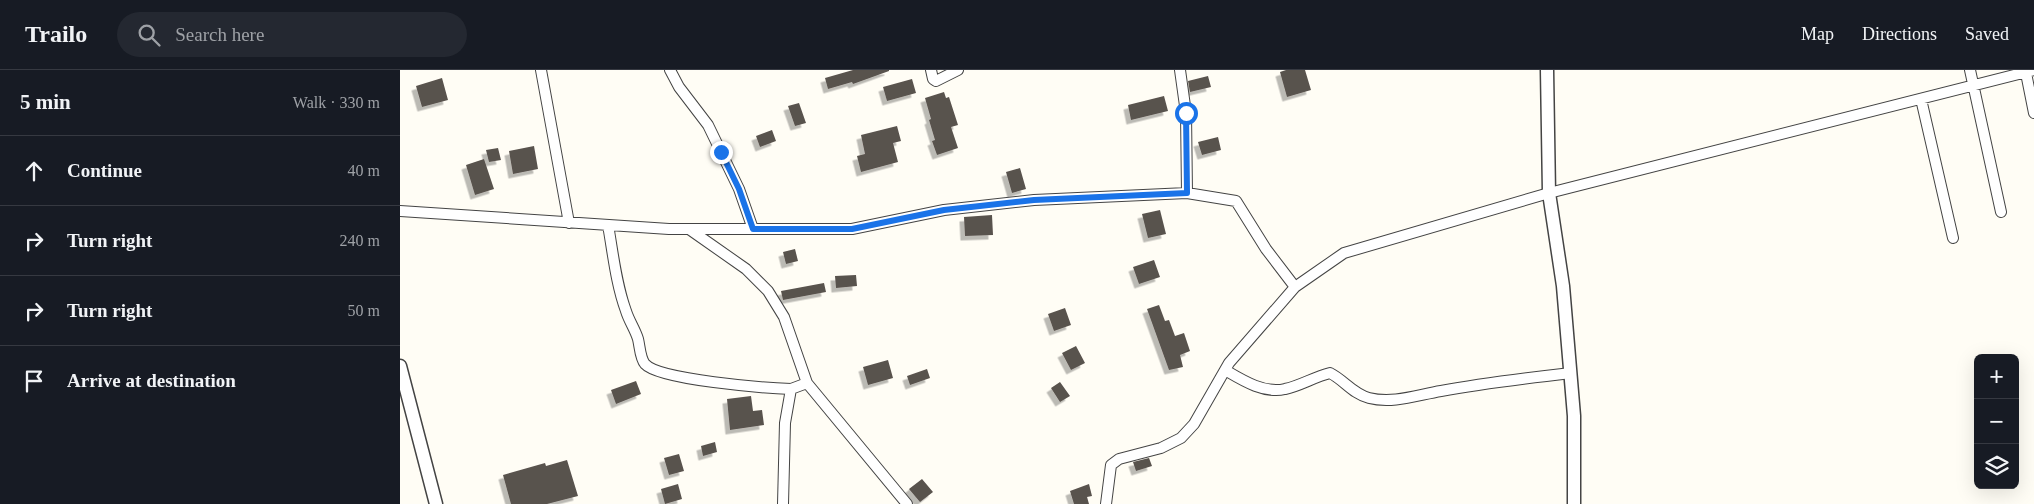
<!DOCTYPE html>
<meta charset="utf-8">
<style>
body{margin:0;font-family:Georgia,serif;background:#242831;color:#f1f3f6}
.controls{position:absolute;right:15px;bottom:15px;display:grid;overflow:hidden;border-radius:8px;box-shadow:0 5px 20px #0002}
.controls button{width:45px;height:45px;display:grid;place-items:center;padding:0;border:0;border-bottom:1px solid #363941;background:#171b24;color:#f1f3f6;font:25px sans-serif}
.stop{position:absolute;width:15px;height:15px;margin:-11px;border:4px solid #1a73e8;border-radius:50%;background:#fff}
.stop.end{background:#1a73e8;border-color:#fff;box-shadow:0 1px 5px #0008}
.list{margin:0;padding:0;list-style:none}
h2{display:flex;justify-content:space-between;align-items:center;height:65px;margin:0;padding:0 20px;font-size:21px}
h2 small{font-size:16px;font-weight:400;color:#9ea1a6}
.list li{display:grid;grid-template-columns:32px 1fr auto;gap:15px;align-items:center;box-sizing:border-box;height:70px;padding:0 20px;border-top:1px solid #363941}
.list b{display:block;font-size:19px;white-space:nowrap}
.list em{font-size:16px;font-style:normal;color:#9ea1a6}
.icon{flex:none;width:28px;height:28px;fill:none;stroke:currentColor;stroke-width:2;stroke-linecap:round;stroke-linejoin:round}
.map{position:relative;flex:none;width:1634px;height:434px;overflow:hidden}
header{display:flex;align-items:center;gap:30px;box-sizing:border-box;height:70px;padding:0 25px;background:#171b24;border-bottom:1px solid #363941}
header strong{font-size:24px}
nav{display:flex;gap:28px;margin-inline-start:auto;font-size:18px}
.search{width:350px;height:45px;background:#242831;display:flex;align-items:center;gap:12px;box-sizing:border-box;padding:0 18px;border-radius:28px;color:#9ea1a6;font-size:19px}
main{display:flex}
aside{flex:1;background:#171b24}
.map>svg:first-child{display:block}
.building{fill:#59524d;filter:url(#shadow)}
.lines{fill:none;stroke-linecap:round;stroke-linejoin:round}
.minor-casing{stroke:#444;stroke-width:12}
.tertiary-casing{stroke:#444;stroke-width:15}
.minor{stroke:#fff;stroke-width:10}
.tertiary{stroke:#fff;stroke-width:12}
.route{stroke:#1a73e8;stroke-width:6}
</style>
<header>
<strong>Trailo</strong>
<div class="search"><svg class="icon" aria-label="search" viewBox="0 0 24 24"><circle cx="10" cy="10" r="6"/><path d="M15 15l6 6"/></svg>Search here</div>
<nav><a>Map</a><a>Directions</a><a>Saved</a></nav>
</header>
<main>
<aside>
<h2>5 min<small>Walk · 330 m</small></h2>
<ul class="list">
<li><svg class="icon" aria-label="ahead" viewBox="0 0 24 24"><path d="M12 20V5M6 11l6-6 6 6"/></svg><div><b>Continue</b></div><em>40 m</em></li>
<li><svg class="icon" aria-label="right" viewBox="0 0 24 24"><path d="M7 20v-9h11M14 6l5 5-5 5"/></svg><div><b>Turn right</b></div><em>240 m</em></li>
<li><svg class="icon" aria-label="right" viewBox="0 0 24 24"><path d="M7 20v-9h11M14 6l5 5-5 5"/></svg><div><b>Turn right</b></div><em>50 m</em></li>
<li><svg class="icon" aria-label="arrive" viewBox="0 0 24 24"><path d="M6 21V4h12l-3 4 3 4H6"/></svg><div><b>Arrive at destination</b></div></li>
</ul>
</aside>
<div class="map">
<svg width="1634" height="434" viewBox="0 0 1634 434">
<defs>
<filter id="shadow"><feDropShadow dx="-4.5" dy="4.5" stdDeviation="0" flood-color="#0004"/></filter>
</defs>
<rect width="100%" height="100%" fill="#fffdf5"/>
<path class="building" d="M453,0h36v1l-36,13 -1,-2 -24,7 -3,-11z
M886,0h19l6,20 -24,7 -7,-25z
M808,6l3,11 -21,5 -2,-11z
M42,8l6,22 -26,7 -6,-21z
M512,9l4,14 -29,8 -4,-14z
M544,22l2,6 3,-1 9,28 -7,2 7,21 -21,7 -5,-14 3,-1 -6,-20 2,-1 -6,-21z
M764,26l4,15 -37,9 -3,-15z
M399,33l7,20 -11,3 -7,-20z
M497,56l4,15 -8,2 5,19 -37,10 -4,-16 8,-2 -4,-19z
M372,60l4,11 -16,6 -4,-11z
M818,67l3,13 -19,5 -4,-13z
M134,76l4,23 -25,5 -4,-23z
M98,78l3,12 -12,2 -3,-12z
M84,89l10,30 -19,6 -9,-30z
M620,98l6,21 -14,4 -6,-21z
M760,140l6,24 -18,4 -6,-24z
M592,145l1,20 -28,1 -1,-19z
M395,179l3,12 -12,3 -3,-12z
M754,190l6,17 -21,7 -6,-17z
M456,205l1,11 -21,2 -1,-12z
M424,213l2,9 -43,8 -2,-9z
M759,235l6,16 4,-1 6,16 9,-3 6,18 -10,4 3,12 -14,3 -22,-61z
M665,238l6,17 -17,6 -6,-17z
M676,276l9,17 -14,7 -9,-17z
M488,290l5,18 -25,7 -5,-18z
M527,299l3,9 -20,7 -3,-9z
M236,311l5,13 -25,10 -5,-14z
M660,312l10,14 -10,6 -9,-14z
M351,326l2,15 9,-1 2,15 -34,5 -3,-31z
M315,372l2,10 -14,4 -2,-10z
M279,384l5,17 -15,4 -5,-17z
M749,388l3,8 -16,5 -3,-9z
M167,390l11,36 -31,8h-36l-8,-29 42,-12 1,3z
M522,409l11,13 -13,10 -11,-13z
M278,414l4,15 -17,5 -4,-15z
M689,414l3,12 -5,1 2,7h-15l-4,-13z"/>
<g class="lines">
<g class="minor-casing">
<path id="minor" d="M141,0l28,153
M270,0l9,17 29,38 31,64 14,40
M531,0l2,9 3,2 22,-11
M780,0l6,43 1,80
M1570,0l31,142
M1626,3l8,40
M1521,29l32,139
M0,141l269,18h183l92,-19 90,-10 153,-7 49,8 30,48 29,38
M208,155c5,28 8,59 18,86 3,10 9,18 12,28 2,8 2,19 7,25 14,16 121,24 146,25
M289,159l57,40 22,22 16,26 23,66 100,121
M825,300c17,10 39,24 60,19 15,-3 29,-12 45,-16 14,7 23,21 39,25 24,6 48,-3 72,-7 43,-8 86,-13 130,-18
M383,434l2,-81 6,-34 16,-6
M706,434l5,-39 8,-6 42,-11 20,-10 13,-14 35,-61 66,-76 49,-34 205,-60 485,-123"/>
</g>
<g class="tertiary-casing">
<path id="tertiary" d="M1147,0l2,123 14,93 11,130v88
M0,296l36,138"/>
</g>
<use href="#minor" class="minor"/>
<use href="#tertiary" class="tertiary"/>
</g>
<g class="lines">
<path class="route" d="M321,82l18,37 14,40h99l92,-19 90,-10 153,-7 -1,-80"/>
</g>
</svg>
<div class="controls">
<button>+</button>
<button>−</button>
<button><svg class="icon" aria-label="layers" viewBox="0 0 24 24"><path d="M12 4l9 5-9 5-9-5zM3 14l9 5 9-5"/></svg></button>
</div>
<div class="stop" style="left:786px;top:43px"></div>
<div class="stop end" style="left:321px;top:82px"></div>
</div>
</main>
